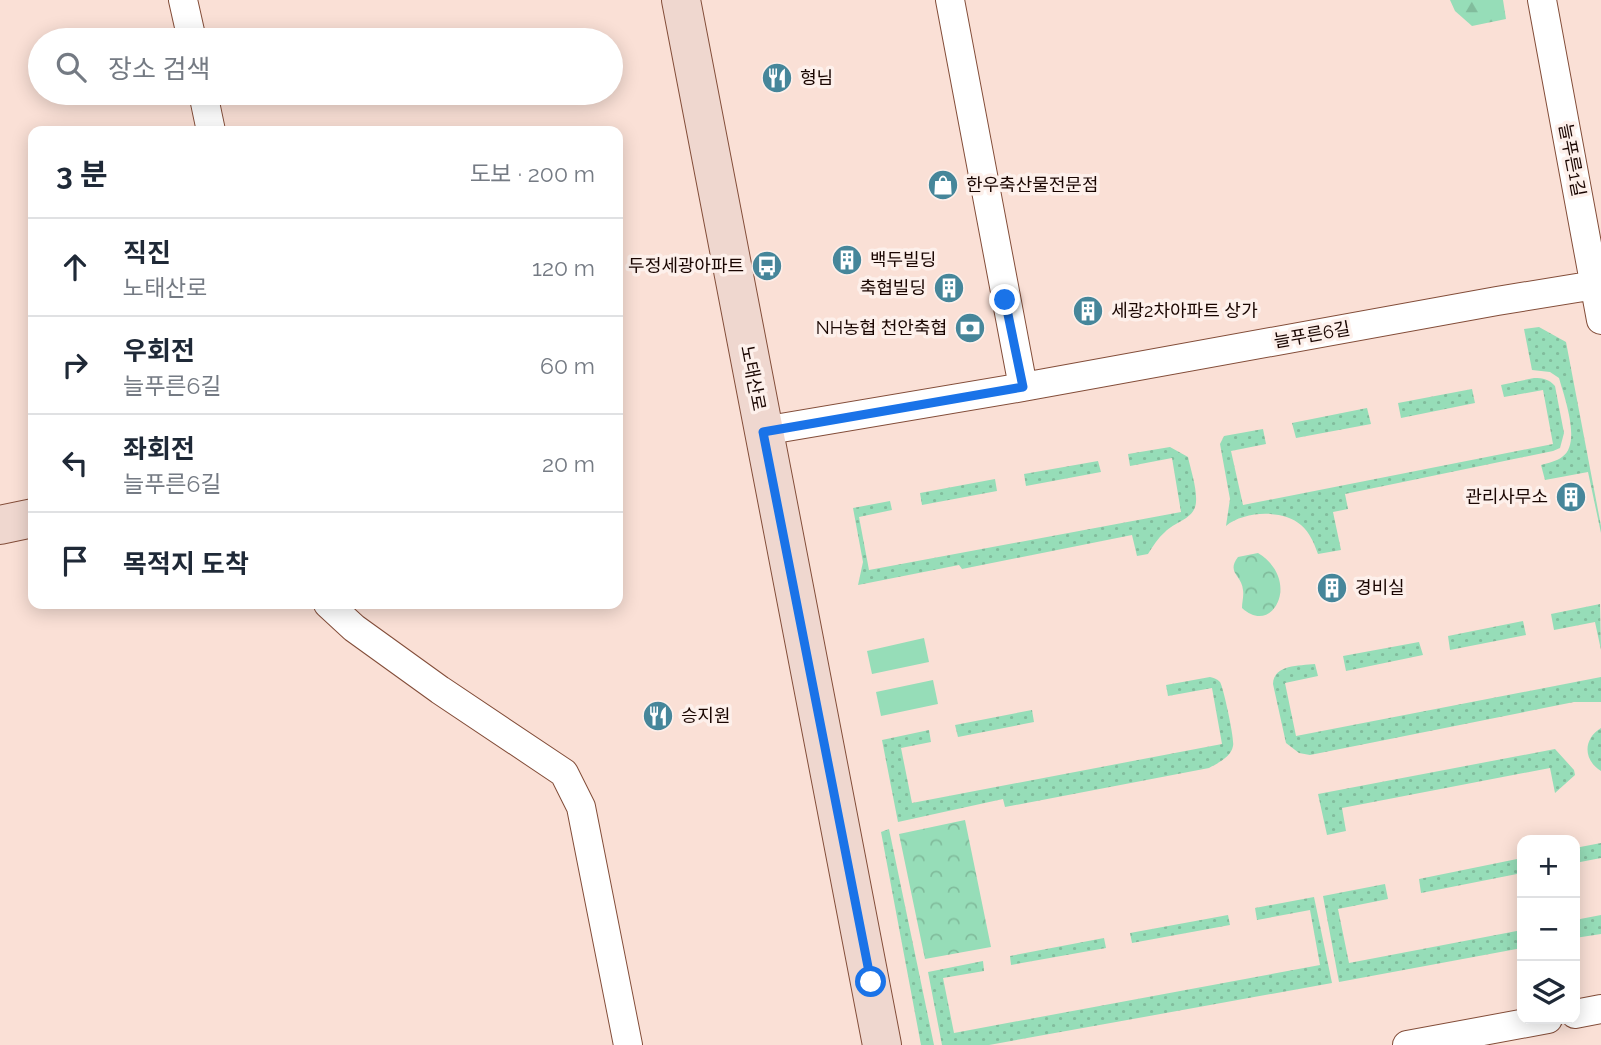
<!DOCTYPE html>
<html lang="ko">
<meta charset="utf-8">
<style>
body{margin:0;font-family:Raleway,"Noto Sans KR",sans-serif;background:#f2f2f3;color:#1f2937}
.controls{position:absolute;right:21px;bottom:21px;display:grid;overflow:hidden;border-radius:14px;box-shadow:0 4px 18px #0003}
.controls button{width:63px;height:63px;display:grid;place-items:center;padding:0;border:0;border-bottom:2px solid #e0e1e3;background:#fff;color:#1f2937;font:35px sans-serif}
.stop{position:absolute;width:21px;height:21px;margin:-16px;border:5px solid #1a73e8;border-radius:50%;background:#fff}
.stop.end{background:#1a73e8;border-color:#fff;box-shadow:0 2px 7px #0008}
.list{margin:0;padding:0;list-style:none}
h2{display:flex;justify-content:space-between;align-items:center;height:91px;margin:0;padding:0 28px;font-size:30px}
h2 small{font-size:23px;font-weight:400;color:#747a83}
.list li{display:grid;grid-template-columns:46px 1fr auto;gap:21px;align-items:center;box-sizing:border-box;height:98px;padding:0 28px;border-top:2px solid #e0e1e3}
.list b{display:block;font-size:26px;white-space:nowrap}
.list p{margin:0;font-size:23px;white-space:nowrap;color:#747a83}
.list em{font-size:23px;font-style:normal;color:#747a83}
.icon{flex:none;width:38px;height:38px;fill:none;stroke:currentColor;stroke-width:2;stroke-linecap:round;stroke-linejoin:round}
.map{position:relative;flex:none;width:1601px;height:1045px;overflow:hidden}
.search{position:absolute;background:#fff;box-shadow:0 4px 18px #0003;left:28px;top:28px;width:595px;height:77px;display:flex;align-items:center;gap:18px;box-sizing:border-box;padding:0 24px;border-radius:38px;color:#747a83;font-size:26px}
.panel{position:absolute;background:#fff;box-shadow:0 4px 18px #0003;left:28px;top:126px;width:595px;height:483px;border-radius:14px}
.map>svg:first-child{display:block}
.grass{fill:url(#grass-dots)}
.forest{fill:url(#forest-firs)}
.park{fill:url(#park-crowns)}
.pitch{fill:#96ddb8}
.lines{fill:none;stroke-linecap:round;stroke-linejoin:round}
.street-casing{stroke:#834d39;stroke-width:30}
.secondary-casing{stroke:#834d39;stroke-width:40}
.street{stroke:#fff;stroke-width:28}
.secondary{stroke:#efd7cf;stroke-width:38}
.route{stroke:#1a73e8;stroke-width:9}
.labels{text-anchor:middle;stroke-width:7;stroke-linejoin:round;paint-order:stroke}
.poi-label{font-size:18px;fill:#190501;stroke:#fdf0eb;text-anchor:start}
.street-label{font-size:18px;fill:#190501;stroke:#fdf0eb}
</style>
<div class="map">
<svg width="1601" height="1045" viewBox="0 0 1601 1045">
<defs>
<pattern id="grass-dots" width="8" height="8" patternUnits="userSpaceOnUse" patternTransform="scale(1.75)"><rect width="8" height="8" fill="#96ddb8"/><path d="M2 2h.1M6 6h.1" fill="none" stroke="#81bc9c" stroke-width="1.8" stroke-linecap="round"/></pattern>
<pattern id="forest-firs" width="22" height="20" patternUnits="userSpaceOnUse" patternTransform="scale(1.75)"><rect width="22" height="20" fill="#96ddb8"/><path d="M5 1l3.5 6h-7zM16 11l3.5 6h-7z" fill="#81bc9c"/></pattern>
<pattern id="park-crowns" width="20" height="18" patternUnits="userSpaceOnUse" patternTransform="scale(1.75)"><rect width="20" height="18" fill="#96ddb8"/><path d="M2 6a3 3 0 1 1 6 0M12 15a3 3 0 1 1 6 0" fill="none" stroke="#81bc9c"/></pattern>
</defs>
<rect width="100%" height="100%" fill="#fae0d6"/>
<path class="grass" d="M1539,327l27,15 35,184v7l-13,-61 -43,8 -4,-15c7,-2 16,-4 21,-8 20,-13 2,-61 -3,-79l-9,-6 -18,-2 -8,-41z
M1534,378c9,0 15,1 21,8l9,47 -4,15 -7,3 -208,43 3,15 -15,3 8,38 -23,4c-4,-11 -8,-21 -17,-29 -18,-16 -57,-14 -75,1l4,-27 -10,-55 4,-8 39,-7 3,15 -35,7 12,54 310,-61 -10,-54 -39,7 -3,-12z
M1472,389l3,14 -74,15 -3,-15z
M1367,408l4,16 -75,14 -4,-15z
M1170,447l18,10c3,14 9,31 8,45 -1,17 -20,19 -31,30 -7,6 -12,14 -17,22l-11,2 -5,-21 -170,34 -3,-4 -101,20 5,-23 -10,-54 37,-7 2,9 -33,7 10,53 312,-58 -9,-54 -42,8 -2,-12z
M1098,461l3,11 -75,14 -2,-12z
M995,479l2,12 -75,14 -2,-12z
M1600,604l1,46 -6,-28 -41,8 -3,-16z
M1523,621l3,14 -76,15 -2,-14z
M1419,642l4,13 -77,16 -3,-15z
M1315,664l3,12 -33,7 11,53 305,-59v25h-27l-264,53 -11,-2 -13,-10 -13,-59c1,-20 26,-18 42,-20z
M1210,677c4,1 7,2 10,5 3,4 15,58 13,64 -2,11 -15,17 -24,22l-204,39 -2,-8 -105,23 -16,-82 47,-10 2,12 -30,6 11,55 310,-59 -10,-56 -44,8 -2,-11z
M1032,710l2,12 -76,15 -3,-12z
M1601,728v43c-18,-11 -18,-32 0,-43z
M1555,749l19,21 1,5 -20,18 -5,-25 -208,40 4,23 -19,4 -9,-41z
M889,829l45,216h-13l-40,-213z
M1601,843v15l-26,5v-15z
M1522,858v15l-101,20 -2,-14z
M1385,884l3,15 -50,10 11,54 173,-33v18l-183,34 -16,-86z
M1314,897l18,86 -343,62h-47l-14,-73 55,-11 1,10 -41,7 11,55 366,-68 -10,-55 -53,10 -2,-12z
M1228,915l2,10 -98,18 -2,-10z
M1601,915v19l-26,4v-18z
M1104,938l2,10 -95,17 -1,-9z"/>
<path class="forest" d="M1450,0h53l3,19 -34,7 -17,-15z"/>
<path class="park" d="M1258,553c44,27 15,84 -16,55 0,-6 2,-12 1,-18 -1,-15 -17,-17 -5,-33z
M965,820l26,127 -66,12 -26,-125z"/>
<path class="pitch" d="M924,638l5,24 -57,12 -5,-23z
M933,680l5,24 -57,12 -5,-24z"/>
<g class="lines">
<g class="street-casing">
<path id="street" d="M183,0l9,40
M950,0l73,387
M1542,0l59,320
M203,93l8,38
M763,431l260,-44 474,-86 104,-17
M328,604l26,24 86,62 124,83 17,34 47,238
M1575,1014l26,-5
M1407,1045l141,-26"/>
</g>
<g class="secondary-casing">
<path id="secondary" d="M681,0l201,1045
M0,525l33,-7"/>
</g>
<use href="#street" class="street"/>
<use href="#secondary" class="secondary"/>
</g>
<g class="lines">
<path class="route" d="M871,982l-108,-550 260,-45 -18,-87"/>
</g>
<defs>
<g id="restaurant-disc" transform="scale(1.575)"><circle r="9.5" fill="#46869a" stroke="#fdf0eb"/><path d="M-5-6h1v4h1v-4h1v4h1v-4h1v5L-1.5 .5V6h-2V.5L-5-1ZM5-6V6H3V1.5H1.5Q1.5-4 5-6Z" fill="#fff"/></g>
<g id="shop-disc" transform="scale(1.575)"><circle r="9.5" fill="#46869a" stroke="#fdf0eb"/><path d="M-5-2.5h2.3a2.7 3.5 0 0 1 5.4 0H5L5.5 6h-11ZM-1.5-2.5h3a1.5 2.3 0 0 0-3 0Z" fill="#fff"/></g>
<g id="building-disc" transform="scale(1.575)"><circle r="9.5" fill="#46869a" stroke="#fdf0eb"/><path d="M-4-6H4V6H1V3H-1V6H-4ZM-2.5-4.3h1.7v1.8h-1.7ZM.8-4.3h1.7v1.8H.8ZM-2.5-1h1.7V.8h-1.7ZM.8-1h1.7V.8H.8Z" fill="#fff"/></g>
<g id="bus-disc" transform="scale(1.575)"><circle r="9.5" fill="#46869a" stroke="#fdf0eb"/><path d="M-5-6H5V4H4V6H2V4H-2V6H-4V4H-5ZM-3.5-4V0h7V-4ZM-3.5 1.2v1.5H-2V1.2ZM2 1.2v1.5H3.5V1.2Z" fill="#fff"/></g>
<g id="bank-disc" transform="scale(1.575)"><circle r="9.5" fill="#46869a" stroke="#fdf0eb"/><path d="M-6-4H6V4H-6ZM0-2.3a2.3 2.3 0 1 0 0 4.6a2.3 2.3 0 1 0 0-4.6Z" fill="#fff"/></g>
</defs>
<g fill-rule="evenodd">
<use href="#restaurant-disc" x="777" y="78"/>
<use href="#shop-disc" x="943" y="185"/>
<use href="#building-disc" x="847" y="260"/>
<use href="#bus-disc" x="767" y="266"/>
<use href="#building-disc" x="949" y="288"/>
<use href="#building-disc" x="1088" y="311"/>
<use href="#bank-disc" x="970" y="328"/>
<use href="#building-disc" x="1571" y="497"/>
<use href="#building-disc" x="1332" y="588"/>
<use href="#restaurant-disc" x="658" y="716"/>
</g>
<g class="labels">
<g class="poi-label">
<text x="800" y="84">형님</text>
<text x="966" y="191">한우축산물전문점</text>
<text x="870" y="266">백두빌딩</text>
<text x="744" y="272" text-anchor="end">두정세광아파트</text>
<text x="926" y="294" text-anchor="end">축협빌딩</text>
<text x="1111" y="317">세광2차아파트 상가</text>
<text x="947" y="334" text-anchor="end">NH농협 천안축협</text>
<text x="1548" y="503" text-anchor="end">관리사무소</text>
<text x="1355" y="594">경비실</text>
<text x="681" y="722">승지원</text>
</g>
<g class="street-label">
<text transform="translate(1572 160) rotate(79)" y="6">늘푸른1길</text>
<text transform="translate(1312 335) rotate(-10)" y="6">늘푸른6길</text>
<text transform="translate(753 378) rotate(79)" y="6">노태산로</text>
</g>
</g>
</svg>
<div class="controls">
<button>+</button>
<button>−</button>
<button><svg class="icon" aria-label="layers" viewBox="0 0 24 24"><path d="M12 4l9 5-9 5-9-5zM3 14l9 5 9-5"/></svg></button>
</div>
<div class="stop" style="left:871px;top:982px"></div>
<div class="stop end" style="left:1005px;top:300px"></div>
<div class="search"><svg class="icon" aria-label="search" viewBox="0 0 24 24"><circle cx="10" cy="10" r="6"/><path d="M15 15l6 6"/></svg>장소 검색</div>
<section class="panel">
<h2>3 분<small>도보 · 200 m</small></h2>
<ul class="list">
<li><svg class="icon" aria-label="ahead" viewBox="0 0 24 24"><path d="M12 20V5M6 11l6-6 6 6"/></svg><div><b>직진</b><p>노태산로</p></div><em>120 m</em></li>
<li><svg class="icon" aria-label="right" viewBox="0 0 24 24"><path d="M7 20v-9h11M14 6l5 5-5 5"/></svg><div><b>우회전</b><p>늘푸른6길</p></div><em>60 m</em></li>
<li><svg class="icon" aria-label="left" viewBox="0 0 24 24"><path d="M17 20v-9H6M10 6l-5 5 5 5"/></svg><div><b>좌회전</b><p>늘푸른6길</p></div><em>20 m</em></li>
<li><svg class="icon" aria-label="arrive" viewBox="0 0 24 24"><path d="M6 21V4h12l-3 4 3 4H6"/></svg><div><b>목적지 도착</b></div></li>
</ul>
</section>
</div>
